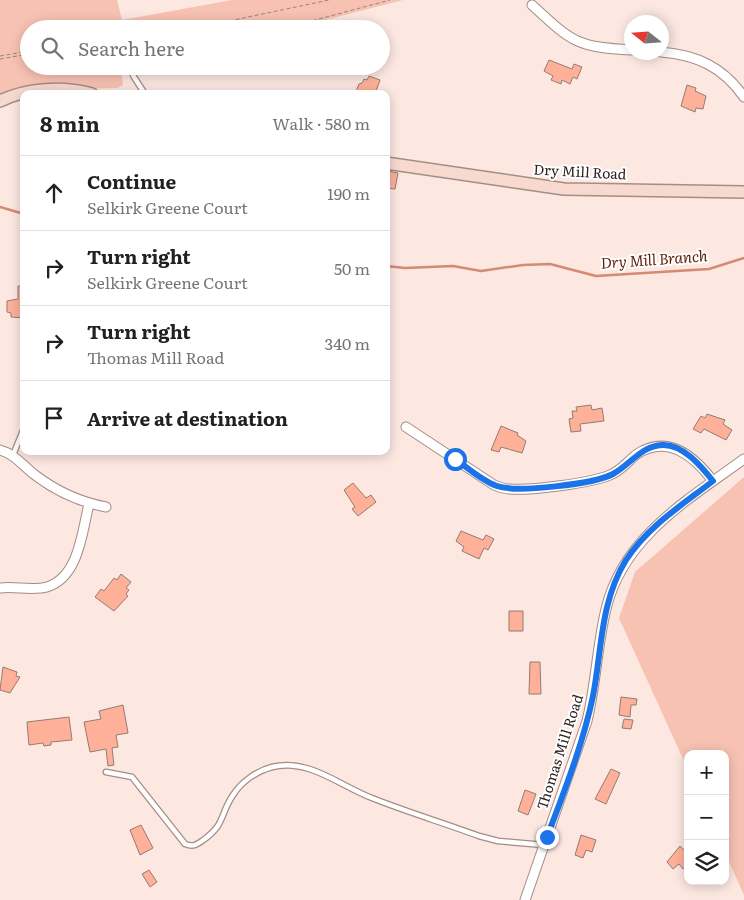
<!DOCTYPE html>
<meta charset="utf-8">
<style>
body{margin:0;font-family:Literata,serif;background:#f2f2f2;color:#202124}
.controls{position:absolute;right:15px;bottom:15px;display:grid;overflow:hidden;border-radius:10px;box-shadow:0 2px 12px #0003}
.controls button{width:45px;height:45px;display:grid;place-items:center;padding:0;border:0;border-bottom:1px solid #e0e0e0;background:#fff;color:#202124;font:25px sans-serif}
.compass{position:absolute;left:624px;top:15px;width:45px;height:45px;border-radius:50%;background:#fff;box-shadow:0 2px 12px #0003;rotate:287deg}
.stop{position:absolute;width:15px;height:15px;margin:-11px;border:4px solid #1a73e8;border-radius:50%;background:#fff}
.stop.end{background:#1a73e8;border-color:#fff;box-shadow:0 1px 5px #0008}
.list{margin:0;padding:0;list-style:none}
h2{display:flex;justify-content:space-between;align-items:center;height:65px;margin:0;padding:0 20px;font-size:21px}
h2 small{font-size:16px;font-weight:400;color:#757577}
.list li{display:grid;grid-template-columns:32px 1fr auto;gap:15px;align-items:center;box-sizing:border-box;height:75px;padding:0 20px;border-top:1px solid #e0e0e0}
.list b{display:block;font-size:19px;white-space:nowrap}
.list p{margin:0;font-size:16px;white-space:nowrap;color:#757577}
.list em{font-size:16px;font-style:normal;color:#757577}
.icon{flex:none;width:28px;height:28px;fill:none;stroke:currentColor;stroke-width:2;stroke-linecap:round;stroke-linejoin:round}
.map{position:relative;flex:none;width:744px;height:900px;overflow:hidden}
.search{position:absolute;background:#fff;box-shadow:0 2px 12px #0003;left:20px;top:20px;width:370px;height:55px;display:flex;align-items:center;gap:12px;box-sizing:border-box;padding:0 18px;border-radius:28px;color:#757577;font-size:19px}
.panel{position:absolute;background:#fff;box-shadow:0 2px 12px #0003;left:20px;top:90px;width:370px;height:365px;border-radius:10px}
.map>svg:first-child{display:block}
.green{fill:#f8c2b2}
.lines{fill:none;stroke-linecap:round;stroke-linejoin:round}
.stream{stroke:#d48a73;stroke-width:2.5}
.building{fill:#feb099;stroke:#937c75}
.lane-casing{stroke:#a58d86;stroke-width:7}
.street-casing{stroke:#a58d86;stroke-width:11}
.secondary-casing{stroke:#a58d86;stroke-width:14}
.path{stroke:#958682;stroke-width:1;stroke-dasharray:4 2.5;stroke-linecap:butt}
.lane{stroke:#fff;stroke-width:4.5}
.street{stroke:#fff;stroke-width:9}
.secondary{stroke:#f7d9cf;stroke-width:11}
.route{stroke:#1a73e8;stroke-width:6}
.labels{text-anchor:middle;stroke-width:4;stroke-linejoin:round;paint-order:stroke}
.street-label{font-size:14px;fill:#2d2421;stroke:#fff}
.water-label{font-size:15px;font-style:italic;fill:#5e1b05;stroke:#fff}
</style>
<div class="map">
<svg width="744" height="900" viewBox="0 0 744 900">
<rect width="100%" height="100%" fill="#fce7e1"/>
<path class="green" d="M0,0h117l5,20 110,-20h171l-113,29h-261v37h92l2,19 -6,3 -50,1 -67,12z
M744,477v418l-19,-42v-99h-37v16l-69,-152 16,-46z"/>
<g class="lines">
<path class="stream" d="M0,207l24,7
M386,266l19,2 48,-2 28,5 42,-6 27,-1 46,12 113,-7 35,-11"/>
</g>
<path class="building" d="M549,60l23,9 2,-5 8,3 -5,12 -4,-2 -3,7 -8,-4 -1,4 -10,-4 2,-4 -9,-5z
M270,66h10l1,6 -9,2z
M369,76l11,4 -5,14h-20l4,-10 3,-1 2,-4 3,1z
M687,85l9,3 -1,3 11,5 -3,13 -7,-1 -1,4 -14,-6z
M387,171l11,2 -3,16 -9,-1z
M18,286h6v32l-13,-1v-4l-4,-1v-11l11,-2z
M591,405l1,5 10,-2 2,13 -24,3 1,7 -10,1 -2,-13 4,-1 -1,-7h5l-1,-4z
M707,414l18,6 -2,4 9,6 -6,10 -22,-11 -3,4 -8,-4 8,-13 4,2z
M501,426l17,7 -1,2 9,6 -4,12 -21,-6 -2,5 -8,-2z
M353,483l13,15 5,-3 5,7 -18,14 -6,-7 3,-2 -11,-17z
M461,531l22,9 3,-5 8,4 -6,11 -4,-2 -5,11 -17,-8 2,-4 -8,-6z
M121,574l10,8 -5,6 3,2 -3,4 2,2 -14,15 -19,-14 6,-8 3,2 10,-13 3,2z
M509,611h14v20h-14z
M530,662h10l1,32h-12z
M3,667l14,5 -1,4 4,1 -10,16 -10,-3z
M621,697l16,2 -1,6h-5l-1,12 -11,-2z
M123,705l5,28 -12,2 2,12 -6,1 2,17 -6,1 -2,-17 -16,3 -6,-30 17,-3 -2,-8z
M69,717l3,23 -21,2v3l-7,1 -1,-3 -14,2 -2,-23z
M624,719l9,1 -2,9 -9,-1z
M611,769l9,4 -14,31 -11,-5z
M525,790l11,4 -8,21 -10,-4z
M141,825l12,23 -13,7 -10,-25z
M581,835l15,5 -4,12 -6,-2 -3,8 -8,-3z
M680,846l8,8v11l-5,4 -4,-5 -6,5 -6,-7z
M149,870l8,12 -7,5 -8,-13z"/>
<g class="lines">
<g class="lane-casing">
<path id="lane" d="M129,66l5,11 11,17
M13,455l11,-27
M106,772l26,5 53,67c8,3 11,1 17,-3 24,-17 17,-25 31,-46 9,-14 24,-24 39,-28 37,-9 68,19 100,31 35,14 72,25 107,38l19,5 46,4"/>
</g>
<g class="street-casing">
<path id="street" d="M532,5c40,37 44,42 100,45
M661,52c36,3 62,15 83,45
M406,427l88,58c5,2 10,4 15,4 21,2 82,-6 101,-14 12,-5 18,-14 27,-21 31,-20 57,2 76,27
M0,450c15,4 23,16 35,25 21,16 45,27 71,32
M0,588c15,-2 32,3 47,-1 32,-10 35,-55 42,-83
M525,900l62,-179c9,-37 10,-75 19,-112 17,-72 83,-110 138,-150"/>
</g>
<g class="secondary-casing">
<path id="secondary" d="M0,101c27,-13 63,-15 92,-7
M386,163l178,26 180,3"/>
</g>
<path class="path" d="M191,29l138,-29
M268,29l36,-6 86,-23
M0,56l29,-5
M0,59l29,-5"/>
<use href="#lane" class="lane"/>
<use href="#street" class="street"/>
<use href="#secondary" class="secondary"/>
</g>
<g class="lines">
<path class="route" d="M455,459c13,9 27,22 42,27 20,7 97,-2 116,-12 17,-9 28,-28 49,-29 21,-1 39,21 51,36 -31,24 -66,46 -87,79 -26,42 -24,90 -33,136 -10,48 -29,96 -46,141"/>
</g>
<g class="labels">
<g class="street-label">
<text transform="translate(580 172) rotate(3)" y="5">Dry Mill Road</text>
<text transform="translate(560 752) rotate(-72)" y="5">Thomas Mill Road</text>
</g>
<g class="water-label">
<text transform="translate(654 260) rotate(-4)" y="5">Dry Mill Branch</text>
</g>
</g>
</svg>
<div class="controls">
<button>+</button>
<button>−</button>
<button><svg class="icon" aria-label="layers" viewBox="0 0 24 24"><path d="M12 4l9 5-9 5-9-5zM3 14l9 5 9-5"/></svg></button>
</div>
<svg class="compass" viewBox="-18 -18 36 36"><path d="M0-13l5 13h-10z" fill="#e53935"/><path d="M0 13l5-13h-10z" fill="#757577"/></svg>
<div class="stop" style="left:455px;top:459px"></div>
<div class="stop end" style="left:547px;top:837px"></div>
<div class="search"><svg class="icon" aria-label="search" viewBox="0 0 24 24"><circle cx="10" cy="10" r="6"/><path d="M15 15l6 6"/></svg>Search here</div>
<section class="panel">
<h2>8 min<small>Walk · 580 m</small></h2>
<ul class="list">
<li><svg class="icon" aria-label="ahead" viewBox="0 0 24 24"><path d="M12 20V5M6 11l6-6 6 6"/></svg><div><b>Continue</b><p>Selkirk Greene Court</p></div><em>190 m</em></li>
<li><svg class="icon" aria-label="right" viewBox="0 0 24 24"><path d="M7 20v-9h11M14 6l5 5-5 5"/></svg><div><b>Turn right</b><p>Selkirk Greene Court</p></div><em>50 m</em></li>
<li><svg class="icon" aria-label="right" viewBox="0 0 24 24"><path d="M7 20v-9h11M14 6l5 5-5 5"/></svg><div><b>Turn right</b><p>Thomas Mill Road</p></div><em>340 m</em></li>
<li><svg class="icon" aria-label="arrive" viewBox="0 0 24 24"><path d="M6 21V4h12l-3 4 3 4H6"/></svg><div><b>Arrive at destination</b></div></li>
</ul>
</section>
</div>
